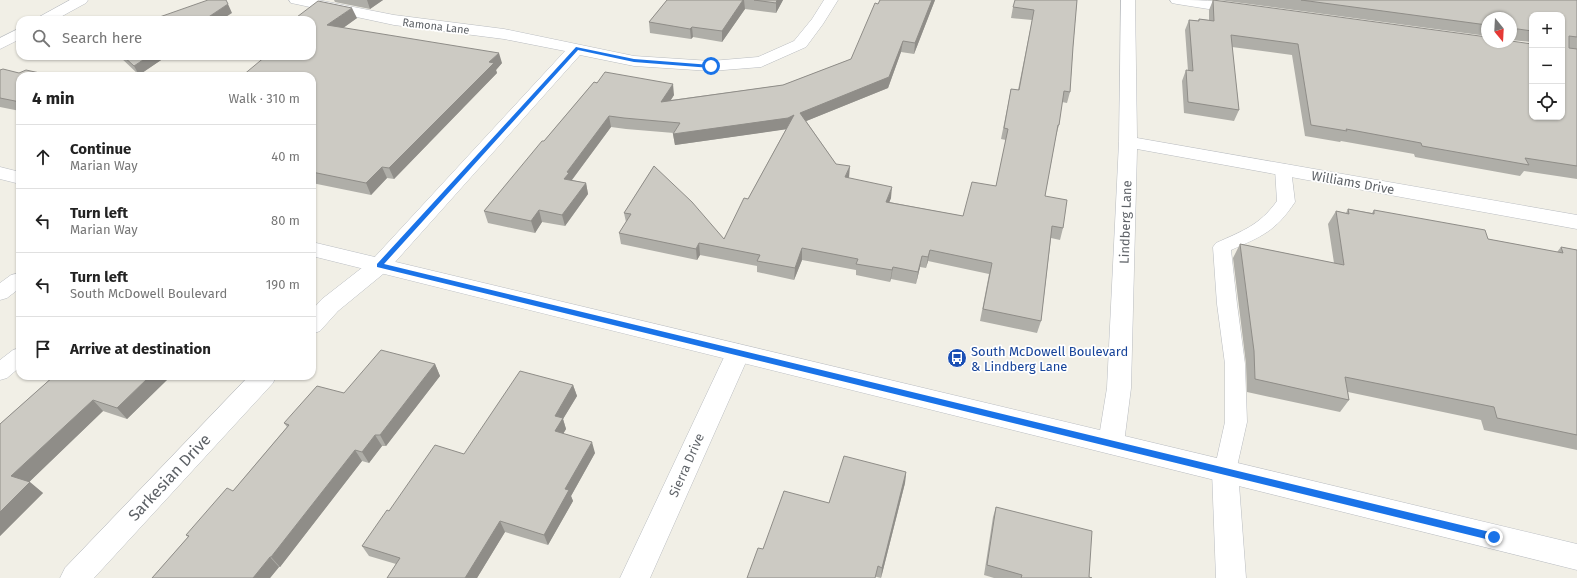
<!DOCTYPE html>
<meta charset="utf-8">
<style>
body{margin:0;font-family:"Fira Sans",sans-serif;background:#f2f2f2;color:#222}
.controls{position:absolute;right:12px;top:12px;display:grid;overflow:hidden;border-radius:8px;box-shadow:0 1px 3px #0004}
.controls button{width:36px;height:36px;display:grid;place-items:center;padding:0;border:0;border-bottom:1px solid #e0e0e0;background:#fff;color:#222;font:20px sans-serif}
.compass{position:absolute;left:1481px;top:12px;width:36px;height:36px;border-radius:50%;background:#fff;box-shadow:0 1px 3px #0004;rotate:162deg}
.stop{position:absolute;width:12px;height:12px;margin:-9px;border:3px solid #1a73e8;border-radius:50%;background:#fff}
.stop.end{background:#1a73e8;border-color:#fff;box-shadow:0 1px 4px #0008}
.list{margin:0;padding:0;list-style:none}
h2{display:flex;justify-content:space-between;align-items:center;height:52px;margin:0;padding:0 16px;font-size:17px}
h2 small{font-size:13px;font-weight:400;color:#767676}
.list li{display:grid;grid-template-columns:26px 1fr auto;gap:12px;align-items:center;box-sizing:border-box;height:64px;padding:0 16px;border-top:1px solid #e0e0e0}
.list b{display:block;font-size:15px;white-space:nowrap}
.list p{margin:0;font-size:13px;white-space:nowrap;color:#767676}
.list em{font-size:13px;font-style:normal;color:#767676}
.icon{flex:none;width:22px;height:22px;fill:none;stroke:currentColor;stroke-width:2;stroke-linecap:round;stroke-linejoin:round}
.map{position:relative;flex:none;width:1577px;height:578px;overflow:hidden}
.search{position:absolute;background:#fff;box-shadow:0 1px 3px #0004;left:16px;top:16px;width:300px;height:44px;display:flex;align-items:center;gap:10px;box-sizing:border-box;padding:0 14px;border-radius:12px;color:#767676;font-size:15px}
.panel{position:absolute;background:#fff;box-shadow:0 1px 3px #0004;left:16px;top:72px;width:300px;height:308px;border-radius:12px}
.map>svg:first-child{display:block}
.lines{fill:none;stroke-linecap:round;stroke-linejoin:round}
.lane-casing{stroke:#b9bcc0;stroke-width:1}
.street-casing{stroke:#b9bcc0;stroke-width:1}
.secondary-casing{stroke:#babdc2;stroke-width:1}
.lane{fill:#fff;fill-rule:evenodd}
.street{fill:#fff;fill-rule:evenodd}
.secondary{fill:#fff;fill-rule:evenodd}
.wall{fill:#afaea8}
.shaded-wall{fill:#8f8d88}
.building{fill:#cccac3;stroke:#8f8d88}
.route{fill:#1a73e8}
.labels{text-anchor:middle;stroke-width:3.5;stroke-linejoin:round;paint-order:stroke}
.far-street-label{font-size:11px;fill:#5e6267;stroke:#fff}
.street-label{font-size:13px;fill:#5e6267;stroke:#fff}
.transit-label{font-size:13px;fill:#164399;stroke:#fff;text-anchor:start}
.near-street-label{font-size:16px;fill:#5e6267;stroke:#fff}
</style>
<div class="map">
<svg width="1577" height="578" viewBox="0 0 1577 578">
<rect width="100%" height="100%" fill="#f1efe6"/>
<g class="lines">
<g class="lane-casing">
<path id="lane" d="M1283,164l6,1 2,4 4,33c-20,30 -33,34 -64,48l6,54 8,60 2,58 -11,49 -3,7 -8,3 -8,-3 -3,-7 11,-49v-58l-8,-60 -4,-57 3,-4c26,-12 43,-17 61,-42l-2,-32 2,-4z
M20,273v15l-13,10 -7,2v-17l11,-8z
M20,348v19l-13,11 -7,2v-20l13,-10z"/>
</g>
<g class="street-casing">
<path id="street" d="M289,0h29l76,15 110,14 130,27 77,5 47,-4 36,-16 18,-22 12,-19h14l-15,24 -17,23 -45,20 -50,4 -77,-5 -54,-11 -192,215 -50,41 -18,20 -8,3v-24l10,-11 50,-39 193,-209 -61,-12 -110,-14 -98,-21 -5,-1z
M1121,0h14l2,138 440,77v14l-440,-80 -6,239 -7,55 -4,8 -9,3 -9,-3 -4,-8 9,-55 12,-246z
M1170,0c25,0 50,0 75,6l3,3 -3,3 -5,2 -63,-10 -5,-1z
M738,344l8,3 4,6 -100,225h-30l106,-225 4,-6z
M249,376h27l-3,7 -179,195h-34l5,-10z
M1225,460l9,3 4,8 8,107h-30l-4,-107 4,-8z"/>
</g>
<g class="secondary-casing">
<path id="secondary" d="M70,0h18l-2,3 -31,17h-19l3,-3z
M20,28v11l-20,10v-11z
M0,167l20,5v12l-20,-5z
M312,242l1265,302v26l-1265,-314z"/>
</g>
<use href="#lane" class="lane"/>
<use href="#street" class="street"/>
<use href="#secondary" class="secondary"/>
</g>
<path class="wall" d="M334,0h49l-13,9 -35,-7z
M667,0h116l-7,13 -31,-4 -23,33 -29,-5 -2,2 -41,-6 -1,-11z
M880,0h55l-21,54 -13,-2 -13,36 -82,33 30,43 13,14 42,20 -2,4 74,14 33,-30 10,-46 -5,-1 10,-50 7,1 14,-70 -21,-2 2,-11 64,-7 -4,47 -3,45 -3,11 -5,-1 -3,23 -3,11 -11,60 18,32 -3,12 -9,-2 -10,83 -4,12 -57,-12 9,-47 -61,-13 -2,7 -6,-1 -4,17 -25,-5 -1,3 -34,-7v-5l-54,-10 -8,20 -37,-8v-6l-57,-11 -3,5 -76,-16 -2,-11 7,-11 -2,-9 30,-47 70,73 24,-40 38,-70 -111,16 -2,-11 1,-1 -48,-4 -15,-2 -39,53 14,3 2,11 -23,32 -23,-4 -7,11 -47,-10 -4,-12 60,-70 50,-59 80,13 -3,5 112,-15 68,-26z
M1213,0l319,117 30,-102h-30v27l-21,-2v-22h-24v18l-268,-36h358v49l-8,-1 8,1v130l-53,-8 -4,5 -105,-19 -1,-3 -73,-13 -1,1 -35,-6 -13,-81 -60,-8 7,63 -5,11 -50,-8 -2,-32 4,-11 2,1 -3,-41 4,-10 9,1 1,-2 10,1v-10z
M357,18l-14,10 159,35 -6,7 1,3 -103,106 -7,-1 -16,17 -59,-12v-127l-19,-36z
M119,56h48l-28,19z
M0,70l19,3 30,2 -29,1v35l-20,-4z
M1348,209l24,4 2,-3 114,29 69,13 4,-5 16,3v200l-93,-20 -3,-10 -133,-28 1,8 -9,12 -93,-20 -1,-28 -13,-106 7,-14 94,19 -6,-39 8,-13 10,2z
M435,364l5,12 -54,70h-4l-13,17 -7,-2 -82,106h-1l-9,11h-118l36,-41 -2,-2 47,-44 54,-64 -3,-4z
M54,376h121l-2,2 -3,-1 -43,42 -24,-8 -74,71 14,11 -43,43v-112z
M573,385l4,11 -14,23 3,10 -3,5 32,19 -24,43 2,5 -25,44 -43,-13 -28,46h-90l9,-14 -27,-8 -7,-10 27,-35 75,-57z
M906,472l-1,11 -24,95 -118,-29 66,-46z
M996,507l93,70 3,1h-98l-10,-3 9,-58z"/>
<path class="shaded-wall" d="M367,0h16l-13,9z
M743,0h1l1,9 -23,33v-11z
M777,0h6l-7,13v-10z
M932,0h3l-21,54 1,-11z
M228,4l4,9 -11,7h-17z
M352,8l5,10 -25,18 -5,-11z
M692,27l1,10 -2,2 -1,-10z
M903,41l-2,11 -13,36 -89,36 1,-11z
M499,53l3,10 -6,7 1,3 -103,106 -5,-11 100,-106z
M149,56h18l-28,19 -5,-9z
M673,84l1,11 -12,18 -1,-11z
M794,115l-6,14 -113,16 -2,-11z
M609,116l2,11 -40,54 -7,-2 3,-7z
M850,166l-1,12 -4,-1z
M382,167l5,11 -16,17 -5,-12z
M586,183l2,11 -23,32 -3,-11z
M892,187l-1,11 -6,15 1,-11z
M539,210l3,12 -7,11 -4,-12z
M699,243l1,12 -3,5 -1,-11z
M802,248v12l-8,20 1,-12z
M930,250l-2,11 -2,7 2,-11z
M922,256l-2,11 -4,17 2,-12z
M893,267l-2,12 -1,3 2,-12z
M435,364l5,12 -54,70 -6,-11z
M150,376h19l1,1 -43,42 -10,-11z
M573,385l4,11 -14,23 3,10 -8,13 -3,-11v-15z
M93,400l10,11 -79,76 -13,-11z
M375,435l7,11 -13,17 -7,-11z
M592,442l3,11 -24,43 2,5 -25,44 -4,-10 21,-46z
M355,450l7,11 -82,106 -9,-10z
M906,472l-1,11 -24,95 1,-10z
M30,482l13,11 -43,43v-24z
M500,521l5,11 -28,46h-12z
M270,557l9,10 -9,11h-17z"/>
<path class="building" d="M208,0h18l2,4 -24,16h-53z
M667,0h76l-21,31 -30,-4 -2,2 -41,-7z
M754,0h23l-1,3z
M880,0h52l-17,43 -12,-2 -14,36 -89,36 36,51 14,2 -5,11 47,10 -6,15 77,14 9,-34 24,4 12,-57 -4,-1 7,-39 8,1 15,-80 -21,-3 2,-7h62l-4,47 -3,45 -6,-1 -5,34h-1l-13,71 22,4 -4,28 -11,-2 -11,95 -58,-12 9,-46 -62,-13 -2,7 -6,-1 -4,16 -25,-5 -1,3 -36,-6 2,-5 -56,-11 -7,20 -38,-7 3,-6 -61,-12 -3,6 -77,-16 12,-19 -7,-1 30,-47 38,36 32,37 20,-41 4,1 46,-84 -6,3 -115,16 7,-11 -56,-5 -15,-2 -42,56 2,1 -5,6 22,4 -24,32 -23,-5 -8,11 -47,-10 58,-70h2l50,-59 3,1 8,-11 68,12 -12,18 122,-17 68,-26 24,-56 3,1z
M1213,0l274,37v5h24v-1l21,3v73h30v-102h-30v16l-14,-2h-7v-11h-24v7l-186,-25h276v37l-8,-1v12l8,1v117l-52,-8 4,7 -107,-19 -1,-3 -75,-14 1,2 -36,-6 -13,-81 -67,-9 8,75 -51,-8 -2,-32 7,1 -4,-51 10,1v-2l15,2z
M318,1l34,7 -25,17 172,28 -10,9 5,1 -105,105 -7,-1 -16,16 -54,-11v-96h-70l24,-20h46v-36h-21h2z
M123,56h26l-15,10z
M3,69l16,4 7,-3 23,5 3,-1 11,2h-43v26l-20,-4v-28z
M1348,209l26,5v-4l111,20 3,9 75,14 -2,-6 16,3v185l-80,-17 -3,-11 -149,-30 4,23 -94,-21 -1,-28 -14,-107 104,21 -8,-54 13,3z
M381,350l54,14 -55,71h-5l-13,17 -7,-2 -84,107h-1l-17,21h-101l37,-42 -3,-1 41,-47 6,3 56,-66 -5,-2 33,-37 27,7z
M520,371l53,14 -18,31 8,2 -8,13 37,11 -27,47 4,1 -25,45 -44,-14 -35,57h-78l13,-20 -38,-12 25,-36 2,1 46,-66 29,9z
M54,376h96l-33,32 -24,-8 -82,76 19,6 -30,30v-88z
M844,456l62,16 -24,96 -4,-2 -3,12h-128l11,-30 5,1 21,-58 45,12z
M996,507l96,24 -3,46 3,1h-71l1,-3 -35,-10z"/>
<path class="route" d="M576,47l58,12 77,6 3,1 -3,2 -77,-6 -56,-12 -194,214 1110,269 4,4 -1,3 -3,1 -1117,-274v-3z"/>
<defs>
<g id="bus-disc" transform="scale(1)"><circle r="9.5" fill="#1a4fb4" stroke="#fff"/><path d="M-5-6H5V4H4V6H2V4H-2V6H-4V4H-5ZM-3.5-4V0h7V-4ZM-3.5 1.2v1.5H-2V1.2ZM2 1.2v1.5H3.5V1.2Z" fill="#fff"/></g>
</defs>
<g fill-rule="evenodd">
<use href="#bus-disc" x="957" y="358"/>
</g>
<g class="labels">
<g class="far-street-label">
<text transform="translate(436 26) rotate(7)" y="4">Ramona Lane</text>
</g>
<g class="street-label">
<text transform="translate(1353 182) rotate(10)" y="5">Williams Drive</text>
<text transform="translate(1125 222) rotate(-88)" y="5">Lindberg Lane</text>
<text transform="translate(686 465) rotate(-66)" y="5">Sierra Drive</text>
</g>
<g class="transit-label">
<text x="971" y="356">South McDowell Boulevard<tspan x="971" dy="15">&amp; Lindberg Lane</tspan></text>
</g>
<g class="near-street-label">
<text transform="translate(169 477) rotate(-47)" y="6">Sarkesian Drive</text>
</g>
</g>
</svg>
<div class="controls">
<button>+</button>
<button>−</button>
<button><svg class="icon" aria-label="locate" viewBox="0 0 24 24"><circle cx="12" cy="12" r="6"/><path d="M12 2v4M12 18v4M2 12h4M18 12h4"/></svg></button>
</div>
<svg class="compass" viewBox="-18 -18 36 36"><path d="M0-13l5 13h-10z" fill="#e53935"/><path d="M0 13l5-13h-10z" fill="#767676"/></svg>
<div class="stop" style="left:711px;top:66px"></div>
<div class="stop end" style="left:1494px;top:537px"></div>
<div class="search"><svg class="icon" aria-label="search" viewBox="0 0 24 24"><circle cx="10" cy="10" r="6"/><path d="M15 15l6 6"/></svg>Search here</div>
<section class="panel">
<h2>4 min<small>Walk · 310 m</small></h2>
<ul class="list">
<li><svg class="icon" aria-label="ahead" viewBox="0 0 24 24"><path d="M12 20V5M6 11l6-6 6 6"/></svg><div><b>Continue</b><p>Marian Way</p></div><em>40 m</em></li>
<li><svg class="icon" aria-label="left" viewBox="0 0 24 24"><path d="M17 20v-9H6M10 6l-5 5 5 5"/></svg><div><b>Turn left</b><p>Marian Way</p></div><em>80 m</em></li>
<li><svg class="icon" aria-label="left" viewBox="0 0 24 24"><path d="M17 20v-9H6M10 6l-5 5 5 5"/></svg><div><b>Turn left</b><p>South McDowell Boulevard</p></div><em>190 m</em></li>
<li><svg class="icon" aria-label="arrive" viewBox="0 0 24 24"><path d="M6 21V4h12l-3 4 3 4H6"/></svg><div><b>Arrive at destination</b></div></li>
</ul>
</section>
</div>
